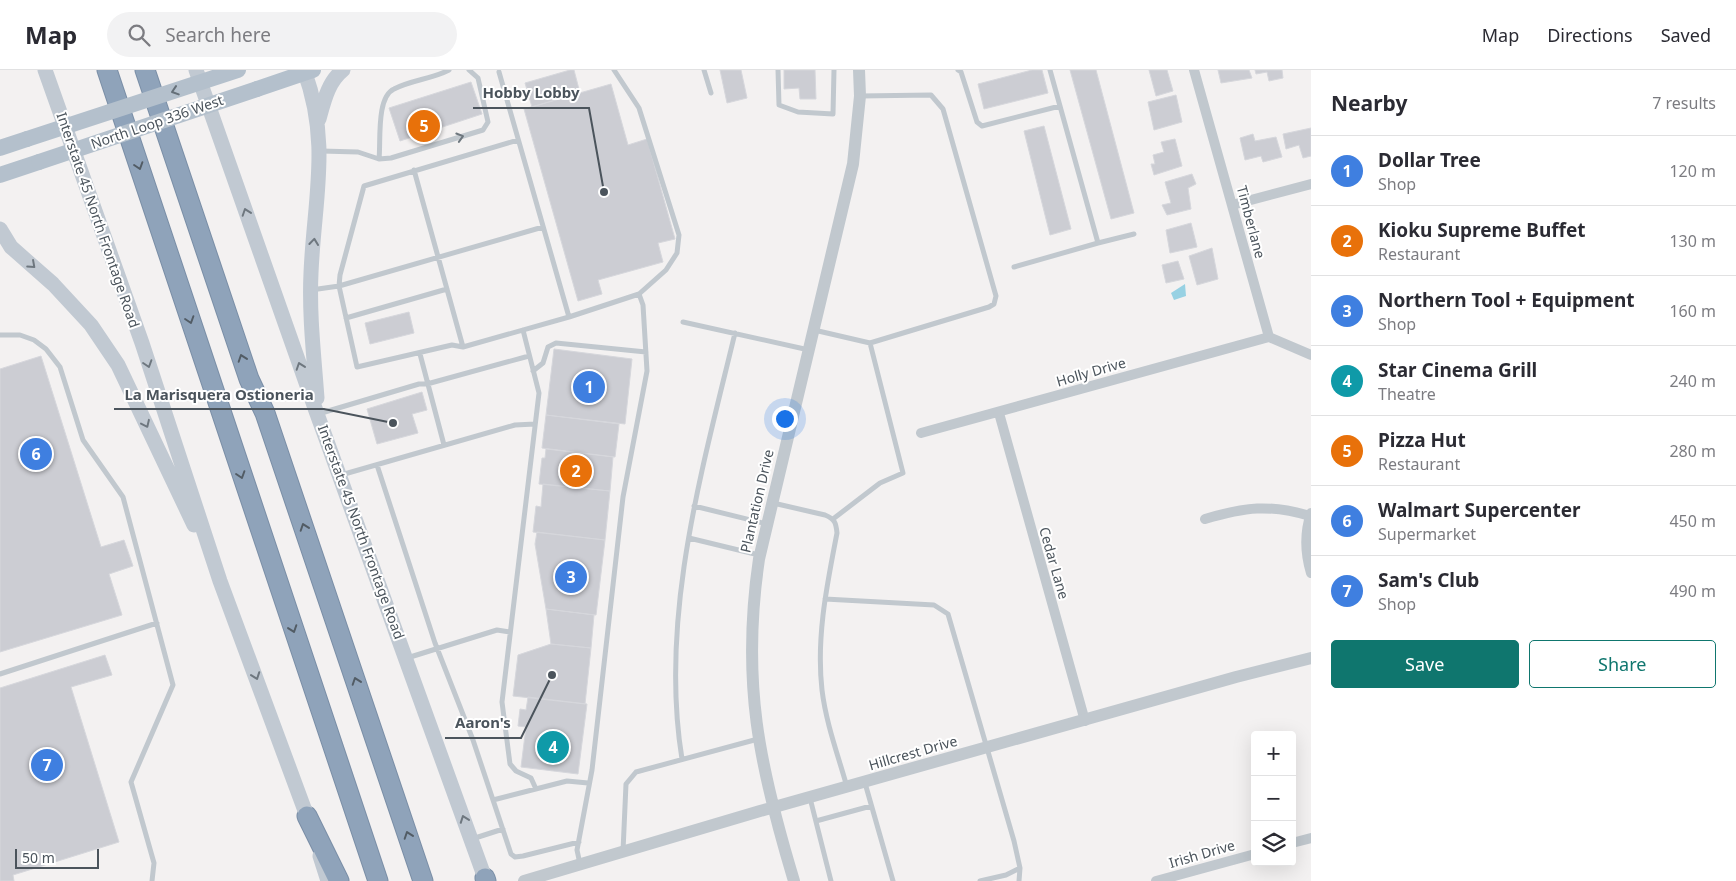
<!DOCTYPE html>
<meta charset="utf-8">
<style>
body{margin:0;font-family:"Noto Sans",sans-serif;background:#f2f2f3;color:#2b2b33}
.controls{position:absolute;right:15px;bottom:15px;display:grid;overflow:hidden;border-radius:5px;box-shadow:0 5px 20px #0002}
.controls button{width:45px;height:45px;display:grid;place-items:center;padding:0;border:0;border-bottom:1px solid #e1e1e2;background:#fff;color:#2b2b33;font:25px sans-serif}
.scale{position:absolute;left:15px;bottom:12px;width:84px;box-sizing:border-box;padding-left:5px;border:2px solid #4b545c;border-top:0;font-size:14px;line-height:18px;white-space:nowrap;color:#4b545c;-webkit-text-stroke:4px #fff;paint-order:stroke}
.you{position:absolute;left:784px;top:348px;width:18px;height:18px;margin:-12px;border:4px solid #fff;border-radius:50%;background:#1a73e8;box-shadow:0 0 0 8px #1a73e833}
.badge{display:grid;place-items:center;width:32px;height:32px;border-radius:50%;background:#0f766e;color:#fff;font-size:16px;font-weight:700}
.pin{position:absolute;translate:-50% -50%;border:2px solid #fff;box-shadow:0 1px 5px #0006}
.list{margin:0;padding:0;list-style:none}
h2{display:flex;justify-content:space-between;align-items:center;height:65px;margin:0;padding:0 20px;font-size:21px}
h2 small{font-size:16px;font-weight:400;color:#7c7c81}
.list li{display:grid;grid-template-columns:32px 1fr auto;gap:15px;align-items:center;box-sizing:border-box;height:70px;padding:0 20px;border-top:1px solid #e1e1e2}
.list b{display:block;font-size:19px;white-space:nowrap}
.list p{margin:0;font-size:16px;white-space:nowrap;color:#7c7c81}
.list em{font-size:16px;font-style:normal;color:#7c7c81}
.actions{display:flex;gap:10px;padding:15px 20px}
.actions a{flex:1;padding:11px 0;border:1px solid #0f766e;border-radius:5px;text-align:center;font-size:18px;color:#0f766e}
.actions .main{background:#0f766e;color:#fff}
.icon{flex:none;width:28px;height:28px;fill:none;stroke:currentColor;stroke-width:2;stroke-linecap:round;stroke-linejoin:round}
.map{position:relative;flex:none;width:1311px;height:811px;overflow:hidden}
header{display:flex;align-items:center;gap:30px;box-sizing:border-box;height:70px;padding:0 25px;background:#fff;border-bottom:1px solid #e1e1e2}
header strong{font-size:24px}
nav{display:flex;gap:28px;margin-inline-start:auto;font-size:18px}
.search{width:350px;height:45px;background:#f2f2f3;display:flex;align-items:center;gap:12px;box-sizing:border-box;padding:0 18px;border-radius:28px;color:#7c7c81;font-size:19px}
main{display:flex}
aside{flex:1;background:#fff}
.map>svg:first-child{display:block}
.water{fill:#97d1e3}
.building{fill:#cccdd3;stroke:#d6d7dc}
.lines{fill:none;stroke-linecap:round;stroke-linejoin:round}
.motorway-casing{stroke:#7a8ea6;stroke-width:21}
.service{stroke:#c1c8ce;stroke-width:5}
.minor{stroke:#c1c8ce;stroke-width:10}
.tertiary{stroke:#c1c8ce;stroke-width:12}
.secondary{stroke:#c1c9d2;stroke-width:15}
.primary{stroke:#b4c0cc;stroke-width:16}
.motorway{stroke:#8fa3ba;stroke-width:19}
.primary-bridge{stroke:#b4c0cc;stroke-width:16}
.oneway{stroke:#656f78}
.oneway2{stroke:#6e777e}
.oneway3{stroke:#525c65}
.oneway4{stroke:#6e777f}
.labels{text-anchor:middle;stroke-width:4;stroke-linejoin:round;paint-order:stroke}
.street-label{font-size:14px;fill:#4b545c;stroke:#fff}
.leader{fill:none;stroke:#4b545c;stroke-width:2}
.callout-dot{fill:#4b545c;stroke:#fff;stroke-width:2}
.callout-label{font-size:15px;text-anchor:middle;font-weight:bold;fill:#4b545c;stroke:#fff;stroke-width:4;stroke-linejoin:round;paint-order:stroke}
</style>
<header>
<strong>Map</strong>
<div class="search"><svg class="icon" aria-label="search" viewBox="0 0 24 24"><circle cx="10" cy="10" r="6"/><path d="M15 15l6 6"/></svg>Search here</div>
<nav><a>Map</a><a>Directions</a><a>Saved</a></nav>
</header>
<main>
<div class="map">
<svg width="1311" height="811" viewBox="0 0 1311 811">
<rect width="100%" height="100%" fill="#f3f1f1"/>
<path class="water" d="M1185,214l1,12 -12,4 -3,-7z"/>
<path class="building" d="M570,0h4l6,23 -48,14 -7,-24z
M720,0h21l6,28 -20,5z
M784,0h31l1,29h-16l-1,-11 -15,1z
M1032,0h10l6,23 -64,16 -6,-25z
M1070,0h26l38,143 -23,6z
M1149,0h18l6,21 -17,5z
M1218,0h31l3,8 -31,5z
M1255,0h27l1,8 -14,3 -2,-9 -11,2z
M471,12l11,32 -82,27 -11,-33z
M611,14l17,61 19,-6 28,100 -17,4 5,19 -65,18 4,14 -24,7 -54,-192z
M1176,25l6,27 -28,8 -6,-28z
M1044,56l27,103 -21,6 -26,-104z
M1311,58v28l-8,2 -4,-13 -13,4 -3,-15z
M1253,64l2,7 21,-4 6,20 -19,5 -2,-6 -16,4 -5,-22z
M1175,69l7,27 -28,9 -3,-11h4l-2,-9 11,-3 -3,-10z
M1192,104l4,10 -8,4 3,21 -24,6 -5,-10 9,-2 -6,-21z
M1191,153l6,24 -27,6 -4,-23z
M1212,178l6,31 -21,6 -8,-29z
M1178,191l6,18 -18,4 -4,-18z
M409,242l5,21 -44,11 -5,-21z
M554,279l78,10 -7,65 -79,-9z
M41,286l60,191 23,-7 9,26 -24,8 13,41 -122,37v-283z
M422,322l5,18 -15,4 6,19 -41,11 -10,-35z
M546,345l73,9 -4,33 -73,-9z
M546,379l67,8 -3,34 -71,-7 3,-26h3z
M543,414l67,7 -5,49 -72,-8 3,-26 5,1z
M537,462l68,8 -9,75 -50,-6 -11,-65z
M546,539l48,6 -3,33 -40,-4z
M551,574l40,4 -6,56 -72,-8 5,-41z
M105,585l7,20 -41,12 48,155 -106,33 1,6h-14v-193z
M528,627l59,7 -9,70 -57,-7 5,-40 -8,-1 2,-17 6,1z"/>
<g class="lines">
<g class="motorway-casing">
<path id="motorway" d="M107,0l271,811
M145,0l104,309 16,34 158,468
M307,746l32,65
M485,808l1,3"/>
</g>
<path class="service" d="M704,0l7,23
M778,0l1,35 19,7 35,2 1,-44
M958,0l3,2 16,50 5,4 78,-20
M499,2l70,245 -106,30 -11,-2 -95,22 -18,-81 1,-11 24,-89 154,-46
M321,81l37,1 21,7c2,-17 -3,-62 15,-70 17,-9 38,-10 55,-19
M379,89l12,-1 92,-28 5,-8 -10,-44 -9,-8
M414,100l49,177
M1098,173l36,-9
M1014,197l84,-24 -48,-173
M311,220l28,-4 204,-59
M569,247l70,-23 27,-24 11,-17 2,-18 -40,-127 -25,-38
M346,248l101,-29
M683,252l126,28
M523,260l16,63 -37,309 8,62 6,7 15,7 5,11
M814,260l56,13 119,-36 5,-3 2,-8 -53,-187 -12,-14 -71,1
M0,265h20l14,5 12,9 14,18 23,73 40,57 50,188 -42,97 23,81 -2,18
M420,284l24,91
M533,301l10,-8 5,-16 8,-4 90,9
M318,344l101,-30h8l102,-28
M377,395l58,178 38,97 38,114 4,3 8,-1 56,-14
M341,405l174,-50 20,-1
M773,433l52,12c10,4 11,8 12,18 -10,52 -21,104 -15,157 4,33 16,65 25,97
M694,436l73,18
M833,449l47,-36 23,-10 -33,-130
M689,468l70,17
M825,529l109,6 14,9 66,227 6,27 -14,7 -26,6
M407,588l90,-28 13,2
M0,604l157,-51
M682,689c-23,-141 20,-289 53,-426
M865,713l28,98
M810,728l21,83
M493,730l74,-19 21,2
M816,751l55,-15
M472,769l31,-10
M623,781l3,-67 10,-12 122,-33
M580,794l-3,-14 15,-80 31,-273 24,-126 -4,-66 -4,-11
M1019,811l1,-13"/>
<path class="minor" d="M1194,0l75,267
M1232,135l79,-21
M1269,267l42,18
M999,343l86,308
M921,363l348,-96
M1311,443c-7,21 -6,40 0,60
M1205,449c40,-12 64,-15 105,-3
M1292,773l19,-5
M1156,811l99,-27"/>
<path class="tertiary" d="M524,811l236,-70 476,-134 75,-19
M794,811c-35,-116 -53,-200 -35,-322l94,-395 7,-68 -1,-26"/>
<path class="secondary" d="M45,0l97,273 78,238 91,246
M196,0l120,341 170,470
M304,0c27,73 10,129 7,203 -2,42 3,83 6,125
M319,49c5,-18 9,-37 24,-49
M0,159l11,18 42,37 38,41 27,40 76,160
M320,786l8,25"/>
<path class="primary" d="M257,19l56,-19
M0,78l27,-9
M0,105l39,-13"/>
<use href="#motorway" class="motorway"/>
<path class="primary-bridge" d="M27,69l211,-69
M39,92l218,-73"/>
</g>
<defs><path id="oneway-chevron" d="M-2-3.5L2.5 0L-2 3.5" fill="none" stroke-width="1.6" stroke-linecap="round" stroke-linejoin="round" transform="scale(1.25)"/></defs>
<use class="oneway" href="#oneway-chevron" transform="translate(175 21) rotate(162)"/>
<use class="oneway2" href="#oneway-chevron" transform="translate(460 67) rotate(-17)"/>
<g class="oneway3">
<use href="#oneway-chevron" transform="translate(139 96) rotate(72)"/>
<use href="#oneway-chevron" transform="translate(190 250) rotate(72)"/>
<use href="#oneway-chevron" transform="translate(242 288) rotate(-109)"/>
<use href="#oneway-chevron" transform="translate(241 405) rotate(72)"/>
<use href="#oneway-chevron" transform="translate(304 457) rotate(-109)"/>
<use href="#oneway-chevron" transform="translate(293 559) rotate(71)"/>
<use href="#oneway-chevron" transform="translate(356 611) rotate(-109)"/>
<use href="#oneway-chevron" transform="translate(408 765) rotate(-109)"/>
</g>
<g class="oneway4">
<use href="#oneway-chevron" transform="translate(246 142) rotate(-109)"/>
<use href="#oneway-chevron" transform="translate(314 172) rotate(-84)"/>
<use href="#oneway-chevron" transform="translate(32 195) rotate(42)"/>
<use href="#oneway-chevron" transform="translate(148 294) rotate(72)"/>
<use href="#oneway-chevron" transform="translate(300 296) rotate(-109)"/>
<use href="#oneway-chevron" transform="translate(146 354) rotate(65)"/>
<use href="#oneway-chevron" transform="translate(256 606) rotate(70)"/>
<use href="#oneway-chevron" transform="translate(464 749) rotate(-110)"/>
</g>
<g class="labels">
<g class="street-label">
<text transform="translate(157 52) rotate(-19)" y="5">North Loop 336 West</text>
<text transform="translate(98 150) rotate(71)" y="5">Interstate 45 North Frontage Road</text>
<text transform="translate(1251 152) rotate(75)" y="5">Timberlane</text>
<text transform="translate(1091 302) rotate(-16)" y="5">Holly Drive</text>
<text transform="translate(757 431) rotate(-77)" y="5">Plantation Drive</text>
<text transform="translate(361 462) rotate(70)" y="5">Interstate 45 North Frontage Road</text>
<text transform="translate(1054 493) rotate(74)" y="5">Cedar Lane</text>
<text transform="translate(913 683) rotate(-16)" y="5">Hillcrest Drive</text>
<text transform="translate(1202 784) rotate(-16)" y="5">Irish Drive</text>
</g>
</g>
<path class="leader" d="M604 122L589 38H473M393 353L324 339H114M552 605L521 668H445"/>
<g class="callout-dot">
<circle cx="604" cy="122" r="5"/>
<circle cx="393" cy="353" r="5"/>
<circle cx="552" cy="605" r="5"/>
</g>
<g class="callout-label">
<text x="531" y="28">Hobby Lobby</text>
<text x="219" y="330">La Marisquera Ostioneria</text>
<text x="483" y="658">Aaron's</text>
</g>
</svg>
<div class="controls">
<button>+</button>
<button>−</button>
<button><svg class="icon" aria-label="layers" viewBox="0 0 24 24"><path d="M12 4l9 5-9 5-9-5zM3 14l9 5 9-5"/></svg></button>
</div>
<div class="scale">50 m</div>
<div class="you"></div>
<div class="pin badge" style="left:589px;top:317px;background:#3f7fe0">1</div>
<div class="pin badge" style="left:576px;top:401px;background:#e8710a">2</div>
<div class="pin badge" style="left:571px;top:507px;background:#3f7fe0">3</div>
<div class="pin badge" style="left:553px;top:677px;background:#0f9aa8">4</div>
<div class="pin badge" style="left:424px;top:56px;background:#e8710a">5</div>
<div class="pin badge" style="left:36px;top:384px;background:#3f7fe0">6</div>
<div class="pin badge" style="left:47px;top:695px;background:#3f7fe0">7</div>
</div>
<aside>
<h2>Nearby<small>7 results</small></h2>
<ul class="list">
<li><span class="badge" style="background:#3f7fe0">1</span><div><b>Dollar Tree</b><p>Shop</p></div><em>120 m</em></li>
<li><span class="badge" style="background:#e8710a">2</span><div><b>Kioku Supreme Buffet</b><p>Restaurant</p></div><em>130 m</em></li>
<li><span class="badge" style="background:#3f7fe0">3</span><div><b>Northern Tool + Equipment</b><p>Shop</p></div><em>160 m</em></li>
<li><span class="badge" style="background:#0f9aa8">4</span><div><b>Star Cinema Grill</b><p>Theatre</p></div><em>240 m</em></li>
<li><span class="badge" style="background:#e8710a">5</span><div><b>Pizza Hut</b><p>Restaurant</p></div><em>280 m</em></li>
<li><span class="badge" style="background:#3f7fe0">6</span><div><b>Walmart Supercenter</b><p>Supermarket</p></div><em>450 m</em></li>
<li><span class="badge" style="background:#3f7fe0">7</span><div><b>Sam's Club</b><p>Shop</p></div><em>490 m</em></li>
</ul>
<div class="actions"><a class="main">Save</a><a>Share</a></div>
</aside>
</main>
